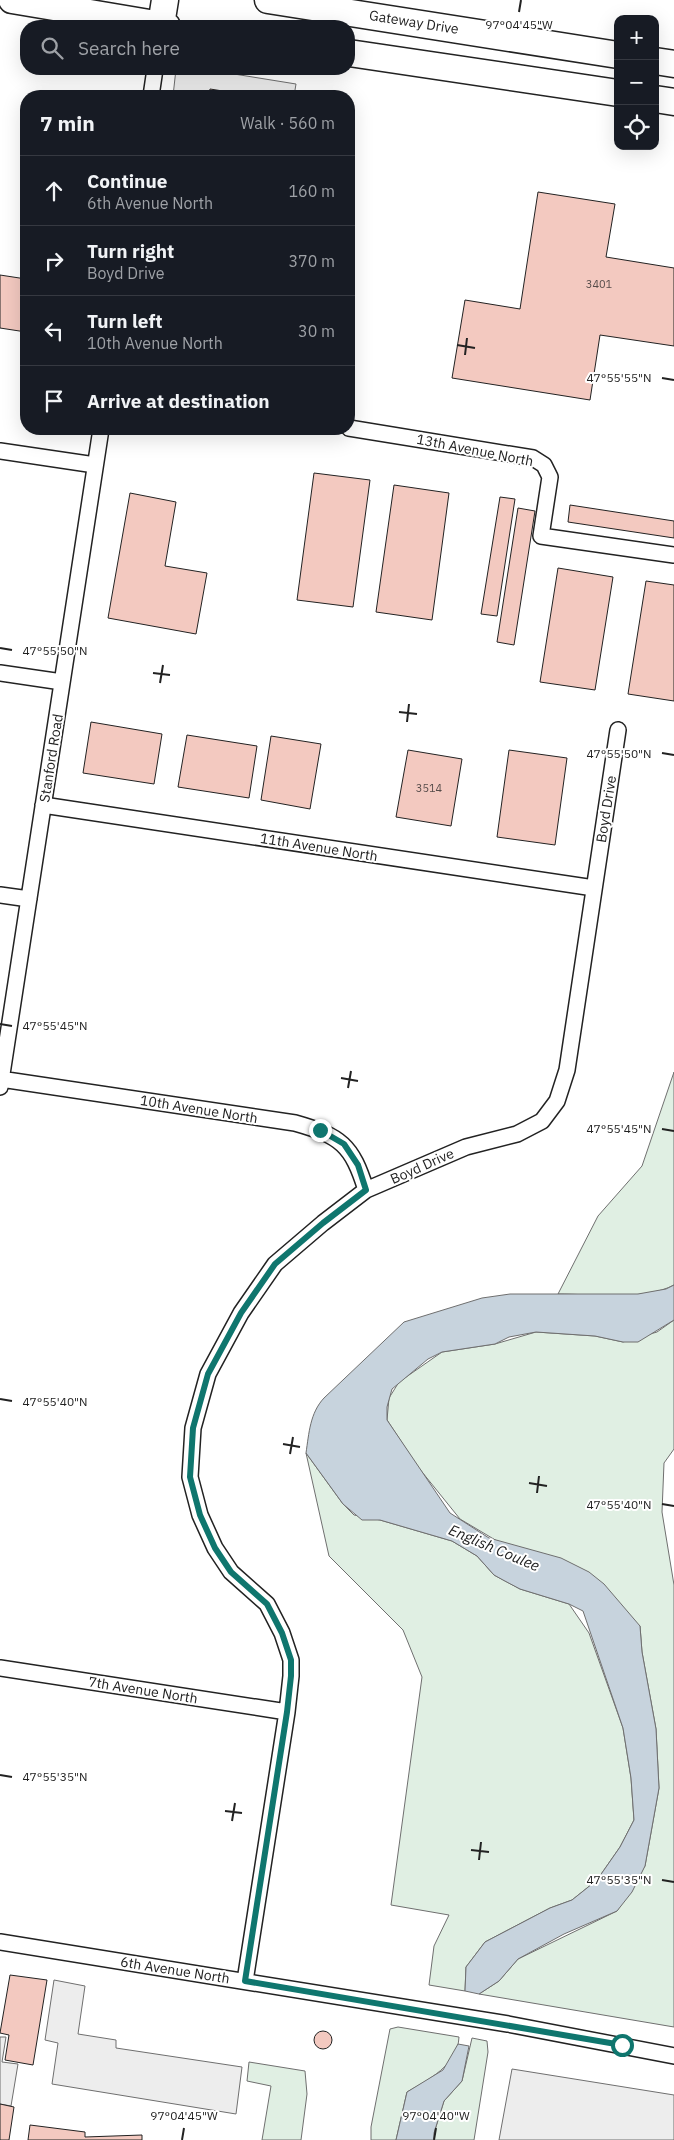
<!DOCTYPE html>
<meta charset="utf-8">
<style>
body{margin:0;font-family:"IBM Plex Sans",sans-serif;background:#242831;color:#f1f3f6}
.controls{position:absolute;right:15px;top:15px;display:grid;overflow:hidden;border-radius:10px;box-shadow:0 5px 20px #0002}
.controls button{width:45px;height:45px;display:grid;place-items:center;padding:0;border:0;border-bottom:1px solid #363941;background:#171b24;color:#f1f3f6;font:25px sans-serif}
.stop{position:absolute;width:15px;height:15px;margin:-11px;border:4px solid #0f766e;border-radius:50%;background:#fff}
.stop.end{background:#0f766e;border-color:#fff;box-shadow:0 1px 5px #0008}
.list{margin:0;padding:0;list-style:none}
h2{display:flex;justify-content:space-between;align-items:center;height:65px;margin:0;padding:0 20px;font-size:21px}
h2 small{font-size:16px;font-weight:400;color:#9ea1a6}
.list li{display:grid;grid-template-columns:32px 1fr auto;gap:15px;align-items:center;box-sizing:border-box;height:70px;padding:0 20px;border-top:1px solid #363941}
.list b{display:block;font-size:19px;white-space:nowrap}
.list p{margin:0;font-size:16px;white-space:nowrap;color:#9ea1a6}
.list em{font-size:16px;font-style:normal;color:#9ea1a6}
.icon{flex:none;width:28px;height:28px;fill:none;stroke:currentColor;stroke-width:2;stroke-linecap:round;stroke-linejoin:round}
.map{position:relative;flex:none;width:674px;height:2140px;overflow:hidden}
.search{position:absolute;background:#171b24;box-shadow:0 5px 20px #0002;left:20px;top:20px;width:335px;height:55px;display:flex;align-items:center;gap:12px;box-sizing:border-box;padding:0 18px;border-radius:20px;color:#9ea1a6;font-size:19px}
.panel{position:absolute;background:#171b24;box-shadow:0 5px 20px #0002;left:20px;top:90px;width:335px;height:345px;border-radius:20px}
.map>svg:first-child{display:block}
.green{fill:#e0efe3;stroke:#6f6f6f}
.parking{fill:#ededed;stroke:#6f6f6f}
.water{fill:#c7d3dd;stroke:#6f6f6f}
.building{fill:#f3c9c0;stroke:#222}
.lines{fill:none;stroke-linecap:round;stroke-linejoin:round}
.street-casing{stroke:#222;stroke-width:18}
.highway-casing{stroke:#222;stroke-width:29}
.street{stroke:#fff;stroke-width:15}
.highway{stroke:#fff;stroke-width:26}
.route{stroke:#0f766e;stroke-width:6}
.ticks{fill:none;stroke:#222;stroke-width:2}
.labels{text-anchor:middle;stroke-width:4;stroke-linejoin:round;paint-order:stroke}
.number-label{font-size:11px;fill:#564c4a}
.street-label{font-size:14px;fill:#222;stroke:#fff}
.water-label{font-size:15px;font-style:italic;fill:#222;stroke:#fff}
.ticks-label{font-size:12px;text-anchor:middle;fill:#222;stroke:#fff;stroke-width:4;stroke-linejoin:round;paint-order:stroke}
</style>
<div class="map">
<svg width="674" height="2140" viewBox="0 0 674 2140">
<rect width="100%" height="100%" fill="#fff"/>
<path class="green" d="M674,1072v213c-30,16 -82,9 -116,9l40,-78 44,-50z
M674,1320v129l-10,14 -2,49 12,73v442l-195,-33 20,-13 19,-22 99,-48 28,-45 14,-78 -3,-59 -14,-77 -2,-26 -180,-107 -42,-52 -31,-47 2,-22 10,-16 43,-30 53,-8 41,-12 59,4 28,6 34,-10z
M306,1453l37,51 11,11 26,5 72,21 25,15 17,19 26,14 49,15 20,29 34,95 8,50 3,42 -14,27 -23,33 -25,20 -22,8 -65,34 -19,25 -1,24 -36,-6 5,-39 15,-31 -58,-10 31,-228 -19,-47 -74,-74z
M398,2027l61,10c-1,28 -31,43 -52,55l-11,48h-25v-13l19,-98z
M472,2038l15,3 1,11 -14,88h-40v-7l10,-32 18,-20z
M249,2062l56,9 2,23 -6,46h-39l9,-54 -24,-5z"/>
<path class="parking" d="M176,69h27l93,15 -2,12h-121z
M54,1980l31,6 -7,48 38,6v8l126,19 -6,47 -184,-30 6,-41 -13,-3z
M0,2037h6l-4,25 16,2 -7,42 -11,-2z
M512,2069l162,26v45h-175z"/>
<path class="water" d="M674,1285v35l-36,22h-15l-28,-6 -59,-4 -27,5 -14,7 -53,8 -14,7 -36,30 -5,18v13l63,93 39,25 72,20 28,14 15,12 36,42 2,26 14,77 3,59 -14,78 -13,26 -15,19 -53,23 -46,25 -19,22 -20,13 -14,-3 1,-24 19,-25 65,-34 22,-8 25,-20 23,-33 14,-27 -3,-42 -8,-50 -40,-117 -14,-7 -49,-15 -17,-9 -9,-5 -17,-19 -25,-15 -72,-21h-18l-19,-16 -37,-51c3,-20 4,-40 18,-55l80,-76 78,-24 28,-4h128l28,-5z
M458,2044l11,2 -7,35 -18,20 -10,32v7h-38l11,-48 36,-22z"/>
<path class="building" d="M210,89l45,7h-46z
M538,192l77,12 -9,53 68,11v78l-74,-11 -10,65 -138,-22 13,-78 55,9z
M0,275l26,4v53l-26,-4z
M314,473l56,7 -17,127 -56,-7z
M394,485l55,8 -17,127 -56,-8z
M130,493l46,9 -11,64 42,7 -11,61 -88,-16z
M500,497l15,2 -18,117 -16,-2z
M570,505l104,16v17l-106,-16z
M518,508l17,3 -21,134 -17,-3z
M558,568l55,9 -18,113 -55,-8z
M646,581l28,4v116l-46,-7z
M91,722l71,12 -8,50 -71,-11z
M187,735l70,11 -8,52 -71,-11z
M271,736l50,8 -11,65 -49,-9z
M408,750l54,9 -11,67 -55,-9z
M509,750l58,8 -12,87 -58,-8z
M10,1975l37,5 -14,85 -28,-5 4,-25 -9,-2z
M314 2040a9 9 0 1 1 18 0a9 9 0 1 1-18 0Z
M0,2104l14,3 -5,33h-9z
M30,2125l55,7v5l57,-2v5h-114z"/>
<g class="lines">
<g class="street-casing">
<path id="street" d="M151,96l4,-27
M349,428l184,30 11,7 6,12 -9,59 133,19
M0,451l95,14
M0,673l62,9
M43,805l551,83
M0,895l29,4
M0,1079l295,44c46,13 57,22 71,67
M0,1087l101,-658
M0,1668l287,44
M0,1942l508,82 166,32
M245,1981l42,-269 4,-36v-16l-9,-27 -15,-29 -36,-32 -16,-24 -15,-33 -10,-38 3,-49 15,-54 33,-61 34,-49 48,-41 43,-33 100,-43 51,-13 25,-13 15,-20 10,-31 51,-340"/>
</g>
<g class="highway-casing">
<path id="highway" d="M12,0l155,26
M268,0l350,55
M161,25l4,-25
M349,53l269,40
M655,61l19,3
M655,99l19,3"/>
</g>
<use href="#street" class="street"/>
<use href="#highway" class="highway"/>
</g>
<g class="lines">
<path class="route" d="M320,1130l24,14 14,21 8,25 -43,33 -48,41 -34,49 -33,61 -15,54 -3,49 10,38 15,33 16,24 36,32 15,29 9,27v16l-4,36 -42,269 377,64"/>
</g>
<path class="ticks" d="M519,12l2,-12M457,345l18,3M465,355l2,-17M662,378l12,2M0,648l12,2M153,673l17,2M160,683l3,-18M399,712l18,2M407,722l2,-18M662,753l12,2M0,1024l12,2M341,1078l17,3M348,1088l3,-17M662,1129l12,2M0,1399l12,2M283,1444l17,3M290,1454l3,-17M529,1483l18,3M537,1493l2,-17M662,1504l12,2M0,1775l12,2M225,1811l17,2M232,1821l3,-18M471,1850l18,2M479,1860l2,-18M662,1880l12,2M182,2140l2,-12M434,2140l2,-12"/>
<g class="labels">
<g class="number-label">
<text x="599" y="288">3401</text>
<text x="429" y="792">3514</text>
</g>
<g class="street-label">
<text transform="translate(414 22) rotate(9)" y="5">Gateway Drive</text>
<text transform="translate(475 450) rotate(11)" y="5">13th Avenue North</text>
<text transform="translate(51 758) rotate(-81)" y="5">Stanford Road</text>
<text transform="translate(606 809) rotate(-81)" y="5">Boyd Drive</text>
<text transform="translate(319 847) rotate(9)" y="5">11th Avenue North</text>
<text transform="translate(199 1109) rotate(9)" y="5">10th Avenue North</text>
<text transform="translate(422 1166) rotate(-24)" y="5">Boyd Drive</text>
<text transform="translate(143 1690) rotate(9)" y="5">7th Avenue North</text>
<text transform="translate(175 1970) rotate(9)" y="5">6th Avenue North</text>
</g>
<g class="water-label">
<text transform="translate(494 1548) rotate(23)" y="5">English Coulee</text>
</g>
</g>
<g class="ticks-label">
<text x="519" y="29">97°04'45"W</text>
<text x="619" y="382">47°55'55"N</text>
<text x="55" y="655">47°55'50"N</text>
<text x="619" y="758">47°55'50"N</text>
<text x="55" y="1030">47°55'45"N</text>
<text x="619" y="1133">47°55'45"N</text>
<text x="55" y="1406">47°55'40"N</text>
<text x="619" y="1509">47°55'40"N</text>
<text x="55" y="1781">47°55'35"N</text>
<text x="619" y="1884">47°55'35"N</text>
<text x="184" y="2120">97°04'45"W</text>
<text x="436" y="2120">97°04'40"W</text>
</g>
</svg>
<div class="controls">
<button>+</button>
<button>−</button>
<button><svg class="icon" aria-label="locate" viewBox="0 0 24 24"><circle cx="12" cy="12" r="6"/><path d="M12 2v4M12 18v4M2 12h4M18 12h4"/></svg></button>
</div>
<div class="stop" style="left:622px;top:2045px"></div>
<div class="stop end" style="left:320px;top:1130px"></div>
<div class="search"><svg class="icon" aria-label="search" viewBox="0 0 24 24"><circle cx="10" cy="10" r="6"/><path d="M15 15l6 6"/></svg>Search here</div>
<section class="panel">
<h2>7 min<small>Walk · 560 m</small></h2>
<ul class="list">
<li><svg class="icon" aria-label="ahead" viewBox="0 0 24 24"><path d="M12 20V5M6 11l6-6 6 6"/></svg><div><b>Continue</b><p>6th Avenue North</p></div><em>160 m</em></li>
<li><svg class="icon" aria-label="right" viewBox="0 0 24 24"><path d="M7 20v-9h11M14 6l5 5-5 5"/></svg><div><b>Turn right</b><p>Boyd Drive</p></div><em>370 m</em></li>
<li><svg class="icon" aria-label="left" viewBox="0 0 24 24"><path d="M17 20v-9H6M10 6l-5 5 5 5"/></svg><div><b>Turn left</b><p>10th Avenue North</p></div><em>30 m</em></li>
<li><svg class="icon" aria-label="arrive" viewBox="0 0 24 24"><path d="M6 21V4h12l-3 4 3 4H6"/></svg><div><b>Arrive at destination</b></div></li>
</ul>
</section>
</div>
